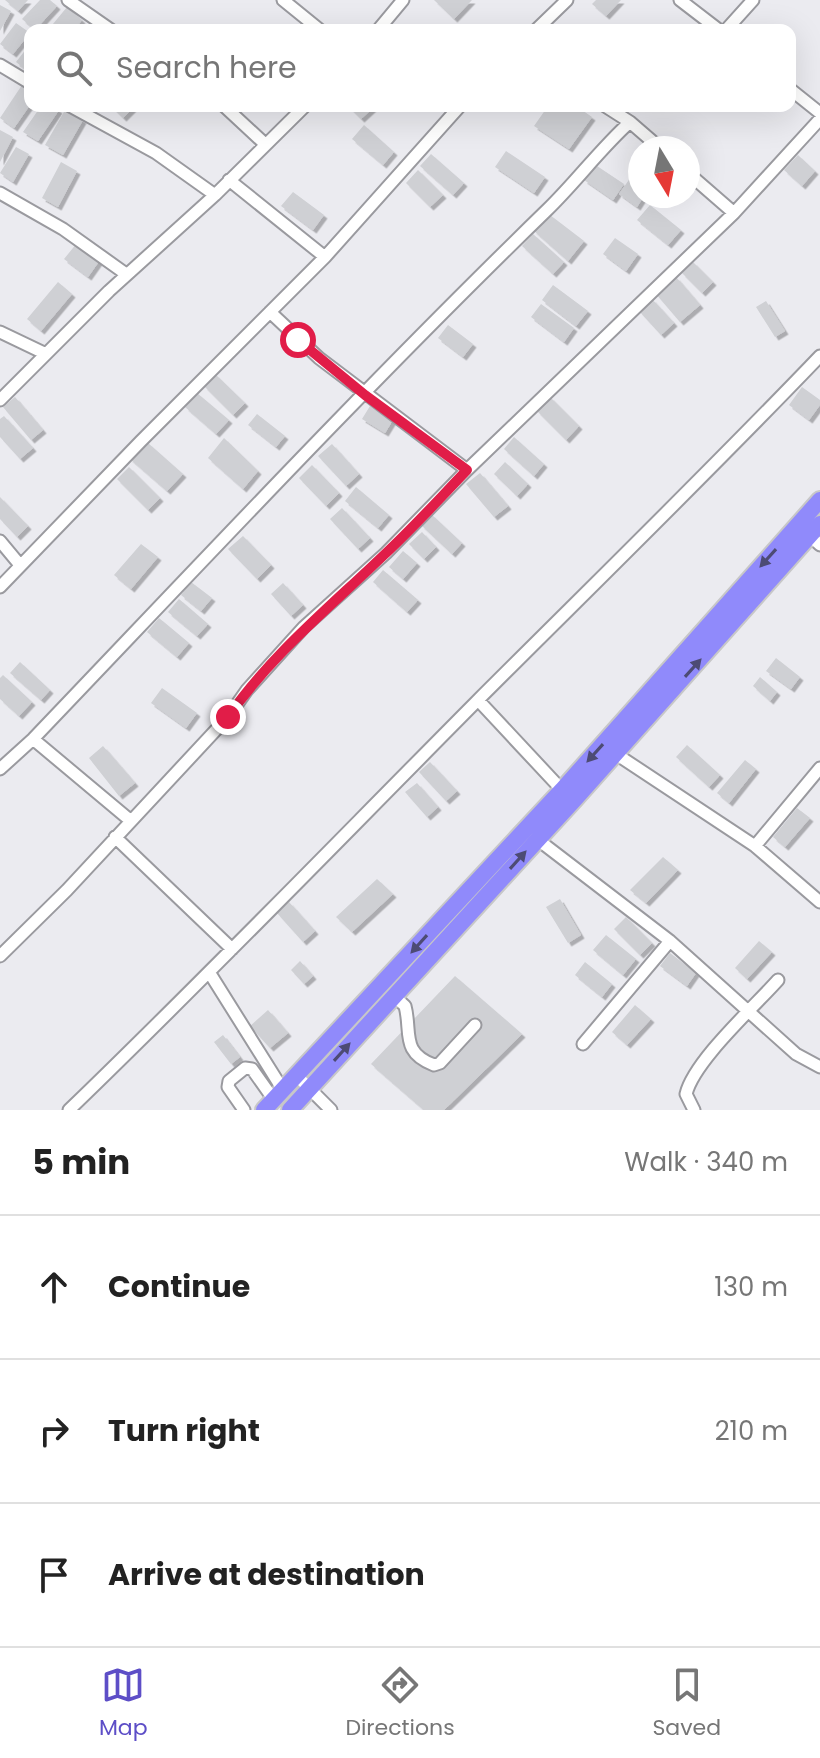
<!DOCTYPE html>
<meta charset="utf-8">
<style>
body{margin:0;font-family:Poppins,sans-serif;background:#f2f2f2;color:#222}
.compass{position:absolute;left:628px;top:136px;width:72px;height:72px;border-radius:50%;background:#fff;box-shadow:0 8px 32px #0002;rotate:170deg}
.stop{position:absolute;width:24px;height:24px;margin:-18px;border:6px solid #e11d48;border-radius:50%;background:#fff}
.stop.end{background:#e11d48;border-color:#fff;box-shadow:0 2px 8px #0008}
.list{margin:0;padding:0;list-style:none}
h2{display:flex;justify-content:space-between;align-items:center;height:104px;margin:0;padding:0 32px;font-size:34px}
h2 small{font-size:26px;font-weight:400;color:#767676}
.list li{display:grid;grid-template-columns:52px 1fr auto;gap:24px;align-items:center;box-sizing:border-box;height:144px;padding:0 32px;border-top:2px solid #e0e0e0}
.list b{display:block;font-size:30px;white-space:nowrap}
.list em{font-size:26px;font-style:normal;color:#767676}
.icon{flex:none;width:44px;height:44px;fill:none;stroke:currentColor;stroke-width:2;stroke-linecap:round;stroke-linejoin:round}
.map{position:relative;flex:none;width:820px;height:1110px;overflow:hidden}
.search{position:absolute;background:#fff;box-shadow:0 8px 32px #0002;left:24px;right:24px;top:24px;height:88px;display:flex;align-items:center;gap:20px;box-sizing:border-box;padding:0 28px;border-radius:16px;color:#767676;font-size:30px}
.sheet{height:536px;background:#fff}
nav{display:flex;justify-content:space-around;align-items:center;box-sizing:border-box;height:112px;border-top:2px solid #e0e0e0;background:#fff;font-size:22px;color:#767676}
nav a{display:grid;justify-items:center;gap:4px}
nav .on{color:#5d4ec7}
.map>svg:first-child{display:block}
.building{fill:#cfd0d4;filter:url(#shadow)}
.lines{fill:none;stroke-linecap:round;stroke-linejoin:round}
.minor-casing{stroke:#9a9a9f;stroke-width:15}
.highway-casing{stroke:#c7c7c8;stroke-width:20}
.minor{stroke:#fff;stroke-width:11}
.highway{stroke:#908afb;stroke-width:16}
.oneway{fill:#4d4b74}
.route{stroke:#e11d48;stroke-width:10}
</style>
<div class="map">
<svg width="820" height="1110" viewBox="0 0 820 1110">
<defs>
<filter id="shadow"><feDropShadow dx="3.5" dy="3.5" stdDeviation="0" flood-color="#0004"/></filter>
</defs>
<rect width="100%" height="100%" fill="#ebebf0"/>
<path class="building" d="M5,0h23l-10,11z
M40,0h10l7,6 -22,24 -13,-11z
M434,0h38l-18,19z
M596,0h25l-15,16 -14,-12z
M0,5l11,6 -11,20z
M67,7l15,13 -8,10h-26z
M16,23l14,10 -17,21 -13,-10z
M30,44v29l-14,-11z
M22,85l8,5v15l-16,23 -14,-10z
M41,106h12l6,4 -21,31 -15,-9z
M111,106h24l-12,12z
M348,106h22l3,2 -12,11z
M548,106h28l16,11 -23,32 -35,-23z
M65,110l18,10 -20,35 -18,-10z
M364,125l30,27 -11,13 -31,-26z
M0,130l13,7 -13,25z
M16,147l13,7 -16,28 -13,-9z
M506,151l39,26 -11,16 -39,-26z
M431,154l33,29 -11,12 -33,-29z
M798,155l17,16 -13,15 -18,-16z
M61,162l16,9 -19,36 -16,-9z
M594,164l30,20 -11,16 -29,-20z
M640,164v32h4l-7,11 -18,-13z
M418,170l25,25 -13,12 -24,-24z
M293,192l31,23 -11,15 -32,-24z
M650,205l31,25 -13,15 -31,-25z
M550,215l34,26 -16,20 -35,-31z
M533,234l31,28 -11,12 -31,-28z
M615,238l23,16 -12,17 -23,-17z
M77,243l23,17 -12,17 -24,-18z
M693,262l20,20 -11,11 -20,-20z
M676,277l24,28 -20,17 -24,-28z
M58,282l14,12 -31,37 -14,-12z
M553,285l35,26 -12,15 -34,-26z
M652,299l22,24 -13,12 -22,-24z
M766,301l19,30 -10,6 -19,-30z
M541,304l33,24 -10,14 -33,-25z
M448,325l25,19 -10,13 -25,-19z
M215,374l30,29 -12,12 -29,-29z
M802,387l18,13v5l-11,15 -20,-15z
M197,393l32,27 -13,14 -31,-27z
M15,397l28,33 -12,10 -28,-33z
M550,397l29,29 -13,14 -29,-29z
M370,406l23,14 -8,13 -23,-14z
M257,414l28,22 -9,11 -28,-22z
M4,416l29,32 -13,11 -20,-22v-18z
M514,437l30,27 -10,12 -30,-27z
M224,438l34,33 -15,18 -35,-31z
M148,443l35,31 -16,17 -38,-33z
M332,444l27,30 -13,12 -28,-30z
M505,462l23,22 -11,12 -23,-22z
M312,465l27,28 -13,13 -27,-28z
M129,467l31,31 -12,12 -31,-31z
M480,473l28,33 -14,11 -28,-33z
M356,487l33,28 -11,13 -33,-27z
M0,497l28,29 -11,11 -17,-18z
M342,508l28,30 -12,11 -28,-30z
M431,514l31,29 -10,11 -31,-29z
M422,532l14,15 -12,12 -15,-15z
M243,536l28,29 -14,14 -29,-30z
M141,544l17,13 -27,32 -17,-14z
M403,551l14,12 -14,16 -14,-12z
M383,570l35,30 -11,12 -34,-30z
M191,582l21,16 -11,13 -20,-16z
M283,583l20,22 -12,11 -20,-22z
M179,599l29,25 -11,12 -29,-24z
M159,618l30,25 -12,14 -30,-25z
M776,658l24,19 -9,12 -25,-18z
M20,662l30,28 -9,10 -31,-27z
M3,675l29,27 -13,14 -19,-17v-21z
M760,677l17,15 -7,9 -17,-15z
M162,688l35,25 -11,15 -35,-25z
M687,745l33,30 -11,12 -33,-30z
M103,746l32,37 -16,13 -30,-38z
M745,760l11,9 -27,34 -12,-10z
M430,762l27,29 -11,10 -27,-29z
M417,783l21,24 -11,10 -22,-25z
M797,808l13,10 -25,29 -12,-10z
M663,857l15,13 -32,33 -16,-13z
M377,879l16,15 -41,38 -16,-15z
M560,899l21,36 -13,8 -22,-36z
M289,902l26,29 -12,11 -26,-29z
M626,917l26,26 -12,12 -26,-26z
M606,935l30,24 -13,16 -30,-25z
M759,941l13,11 -25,27 -12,-11z
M670,953l26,20 -9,13 -27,-20z
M300,961l13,15 -9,8 -13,-14z
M585,962l27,22 -10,13 -27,-22z
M455,976l67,58 -78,76h-20l-53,-46z
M635,1005l16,14 -24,26 -15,-13z
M268,1010l20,23 -18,15 -20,-22z
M223,1035l17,22 -9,7 -17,-22z"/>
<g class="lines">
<g class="minor-casing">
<path id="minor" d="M68,0l43,30
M283,0l37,30
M680,0l39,30
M378,30l25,-30
M536,30l31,-30
M726,30l27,-30
M0,65l30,18
M790,89l30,24
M70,106l86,47 59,42
M224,106l41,38
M605,106l25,16 30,26
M688,173l46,40
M229,180l96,77
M0,193l63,36 63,45
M270,312l49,46 148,112
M0,332l44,21
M0,400l109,-109 106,-96 90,-89
M810,536l10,9
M0,541l20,24
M0,587l141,-146 184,-184 135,-151
M478,700l84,90
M33,739l98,82
M616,754l139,92 65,56
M0,769l33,-30c170,-178 338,-358 514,-529 29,-28 53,-61 83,-88
M115,837l117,112
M537,839l133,102 126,113 24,13
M755,846l65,-78
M0,956l67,-66 161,-173 19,-27 57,-63 82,-74 81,-83 267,-257 86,-94
M209,972l74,118
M394,996l11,10c7,26 -5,46 29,59l6,-2 35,-38
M583,1044l87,-103
M295,1074l36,36
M69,1110c138,-133 271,-271 406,-407 115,-115 232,-229 345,-347
M244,1110l-16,-23 1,-6 16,-13 7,1 22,31
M694,1110l-8,-16c8,-33 68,-87 92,-114"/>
</g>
<g class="highway-casing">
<path id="highway" d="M264,1110l298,-320 258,-290
M290,1110l285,-311 245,-275"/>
</g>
<use href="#minor" class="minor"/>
<use href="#highway" class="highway"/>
</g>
<defs><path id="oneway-solid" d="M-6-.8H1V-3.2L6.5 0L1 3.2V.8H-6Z" transform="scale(2)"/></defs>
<g class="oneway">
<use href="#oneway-solid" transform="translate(768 558) rotate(132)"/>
<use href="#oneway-solid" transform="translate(693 668) rotate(-48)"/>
<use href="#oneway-solid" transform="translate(595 753) rotate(132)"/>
<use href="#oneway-solid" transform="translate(518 860) rotate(-48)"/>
<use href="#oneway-solid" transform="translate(419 944) rotate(132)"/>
<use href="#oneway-solid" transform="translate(342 1052) rotate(-48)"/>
</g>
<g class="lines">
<path class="route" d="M228,717c44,-63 102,-110 157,-163 29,-27 55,-56 82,-84l-102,-75 -67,-55"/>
</g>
</svg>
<svg class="compass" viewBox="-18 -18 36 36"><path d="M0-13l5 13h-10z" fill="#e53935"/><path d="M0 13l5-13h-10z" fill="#767676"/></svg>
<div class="stop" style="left:298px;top:340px"></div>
<div class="stop end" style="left:228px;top:717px"></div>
<div class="search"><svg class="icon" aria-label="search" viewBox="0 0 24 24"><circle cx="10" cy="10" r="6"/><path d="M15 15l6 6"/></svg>Search here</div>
</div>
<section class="sheet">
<h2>5 min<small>Walk · 340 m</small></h2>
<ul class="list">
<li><svg class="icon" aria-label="ahead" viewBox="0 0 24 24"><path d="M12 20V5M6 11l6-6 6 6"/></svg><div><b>Continue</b></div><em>130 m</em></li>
<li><svg class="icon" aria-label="right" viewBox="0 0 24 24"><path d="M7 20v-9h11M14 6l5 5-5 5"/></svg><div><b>Turn right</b></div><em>210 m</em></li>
<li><svg class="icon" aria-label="arrive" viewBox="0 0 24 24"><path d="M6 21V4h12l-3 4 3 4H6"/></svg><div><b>Arrive at destination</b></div></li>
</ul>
</section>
<nav>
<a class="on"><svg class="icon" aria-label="map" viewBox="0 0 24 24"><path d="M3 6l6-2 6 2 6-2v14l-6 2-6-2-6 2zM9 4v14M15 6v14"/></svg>Map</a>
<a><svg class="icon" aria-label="directions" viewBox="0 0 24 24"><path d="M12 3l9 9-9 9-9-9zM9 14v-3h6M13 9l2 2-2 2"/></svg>Directions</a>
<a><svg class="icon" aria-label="saved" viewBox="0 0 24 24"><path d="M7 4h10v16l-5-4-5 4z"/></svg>Saved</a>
</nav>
